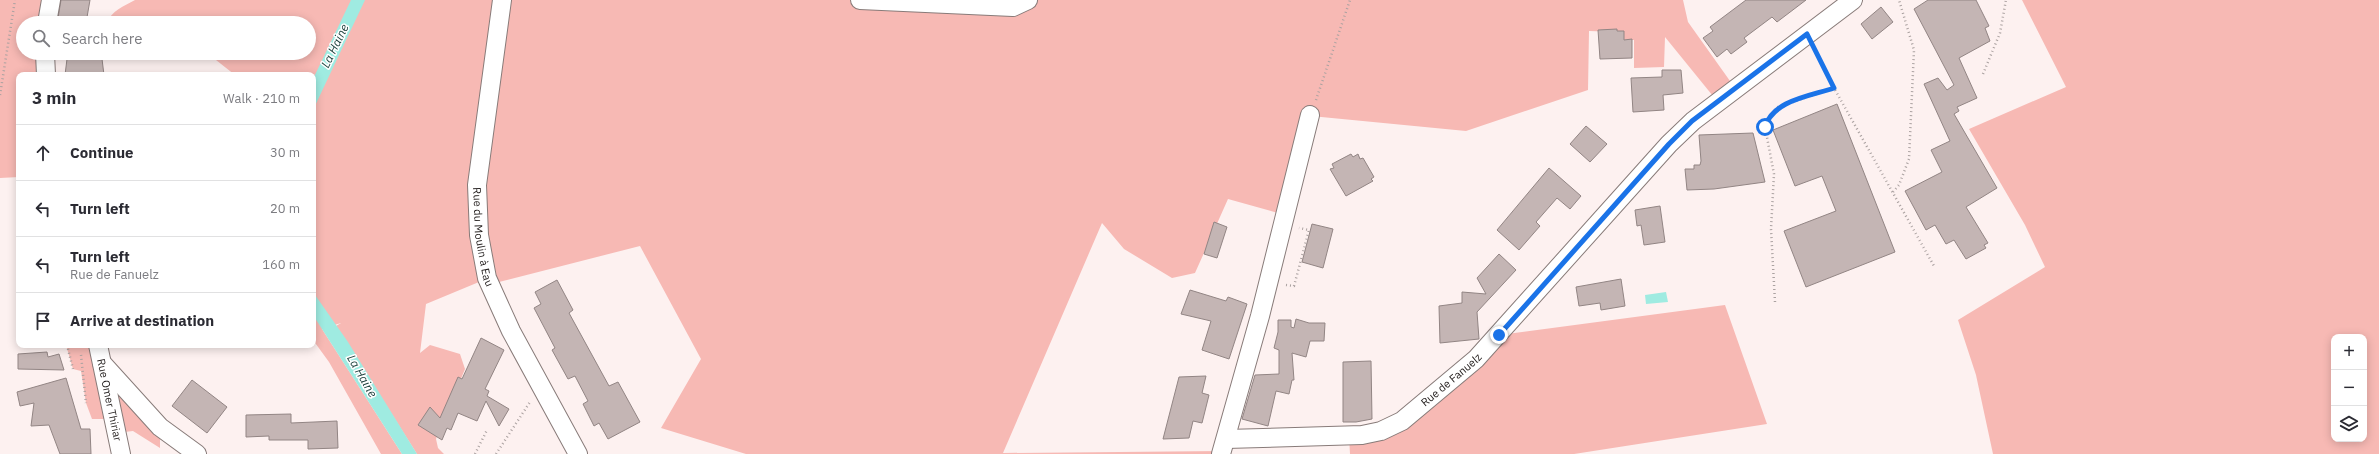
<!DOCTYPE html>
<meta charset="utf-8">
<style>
body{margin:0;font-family:"IBM Plex Sans",sans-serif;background:#f2f2f3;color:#2b2b33}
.controls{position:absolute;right:12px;bottom:12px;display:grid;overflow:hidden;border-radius:8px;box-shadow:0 2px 10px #0003}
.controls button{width:36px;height:36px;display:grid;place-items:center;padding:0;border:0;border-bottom:1px solid #e1e1e2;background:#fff;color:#2b2b33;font:20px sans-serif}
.stop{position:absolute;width:12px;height:12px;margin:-9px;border:3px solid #1a73e8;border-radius:50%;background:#fff}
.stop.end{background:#1a73e8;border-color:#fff;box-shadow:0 1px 4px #0008}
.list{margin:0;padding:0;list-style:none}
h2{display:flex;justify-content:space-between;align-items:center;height:52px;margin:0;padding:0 16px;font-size:17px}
h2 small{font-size:13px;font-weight:400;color:#7c7c81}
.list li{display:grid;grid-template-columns:26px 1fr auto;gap:12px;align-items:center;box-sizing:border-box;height:56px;padding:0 16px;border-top:1px solid #e1e1e2}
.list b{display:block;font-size:15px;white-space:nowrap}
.list p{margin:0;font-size:13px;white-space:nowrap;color:#7c7c81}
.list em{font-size:13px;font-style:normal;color:#7c7c81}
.icon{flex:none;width:22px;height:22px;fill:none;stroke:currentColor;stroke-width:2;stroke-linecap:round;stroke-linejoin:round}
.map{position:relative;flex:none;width:2379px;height:454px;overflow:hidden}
.search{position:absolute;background:#fff;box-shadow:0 2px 10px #0003;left:16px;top:16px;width:300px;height:44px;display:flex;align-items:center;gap:10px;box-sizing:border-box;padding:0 14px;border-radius:22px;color:#7c7c81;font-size:15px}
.panel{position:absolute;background:#fff;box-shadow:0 2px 10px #0003;left:16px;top:72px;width:300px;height:276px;border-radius:8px}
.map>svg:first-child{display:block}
.green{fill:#f7b9b4;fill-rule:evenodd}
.water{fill:#9febe1}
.building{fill:#c4b5b4;stroke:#928584}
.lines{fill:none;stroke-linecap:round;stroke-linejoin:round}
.minor-casing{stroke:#887b79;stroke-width:20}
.path{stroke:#aba2a1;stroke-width:2.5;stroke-dasharray:1 3;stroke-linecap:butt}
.minor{stroke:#fff;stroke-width:18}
.route{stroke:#1a73e8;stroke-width:5}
.labels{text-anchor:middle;stroke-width:3;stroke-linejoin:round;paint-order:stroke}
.street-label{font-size:11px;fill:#1e1918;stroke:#fff}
.water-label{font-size:12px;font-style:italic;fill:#1e423e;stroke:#fff}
</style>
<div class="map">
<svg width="2379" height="454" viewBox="0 0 2379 454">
<rect width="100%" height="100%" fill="#fdf1f0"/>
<path class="green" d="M0,0h51l-4,23h-24v30h22l1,22h-27v102l-19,1z
M135,0h1548l5,22 47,66 -18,13 -52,-64 -1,30 -30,1v-28h-15l-1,-8 -29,-1 -1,59 -122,41 -155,-15 -26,99 -57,-16 -33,74 -23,5 -48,-29 -22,-26 -99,230 219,-2 -1,3h-475l-85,-26 40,-69 -61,-113 -149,38 -12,-2 -53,22 -6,49 10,-8 30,9 5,15 -29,70 2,9 6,6h-27l-81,-128 5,-3 -19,6 80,125h-21l-52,-92 -16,-22v-265h-78l-19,-15 -103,-7h196v-30h-202c4,-12 17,-17 28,-23z
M2022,0h357v454h-386l-17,-79 -18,-55 87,-53 -20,-42 -56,-96 97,-42zM2334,337h30v102h-30z
M1725,305l42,119 -193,30h-224l-1,-18 32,-5 118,-96z
M66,345h32l62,82v21l-27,-17 -17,2 -3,-14h-21l-6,-16 -5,-32 -8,-2z"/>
<path class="water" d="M351,0h14l-52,110v-31z
M313,292l35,50 69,112h-15l-89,-139z
M1666,292l2,10 -22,2 -1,-9z"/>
<path class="building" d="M61,0h29l-4,23h-14v-3l-14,-2z
M1746,0h60l-29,22 -5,-5 -28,21 3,4 -16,12 -4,-5 -10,8 -14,-19 10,-7 -3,-4z
M1928,0h48l13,26 -4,2 5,13 -31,17 18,40 -20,9 2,4 -5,3 43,74 -31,19 22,36 -4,2 2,3 -20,11 -12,-19 -8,4 -11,-19 -9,5 -21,-39 37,-19 -11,-22 19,-9 -26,-57 14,-6 9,12 7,-5 -40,-76z
M1881,7l12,15 -21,17 -11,-15z
M1617,29v2h7v9l8,-1v19l-32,1 -2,-29z
M67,59h35l2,16h-39z
M1662,70h19l2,23 -20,2 1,15 -31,2 -2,-34 31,-1z
M1837,104l58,148 -89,35 -22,-56 52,-20 -14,-35 -27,10 -22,-56z
M1586,126l21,18 -17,18 -20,-18z
M1753,133l12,49 -51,7 -27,1 -2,-21h9v-4h6l1,-4 -2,-26z
M1351,154l2,3 5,-3 2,5 3,-1 11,19 -3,2 2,2 -27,15 -16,-27 4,-1 -2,-4z
M1549,168l32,28 -11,13 -13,-11 -21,24 4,4 -21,24 -22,-20z
M1660,206l5,36 -21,3 -3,-20 -4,1 -2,-16z
M1214,222l13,5 -10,31 -13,-4z
M1312,224l21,5 -10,39 -21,-6z
M1499,254l17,16 -39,42 2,27 -39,4 -1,-37 23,-3v-11l24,2 -9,-16z
M1621,279l4,27 -24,4 -1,-7 -21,3 -3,-19z
M557,280l16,30 -4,3 40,73 9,-4 22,40 -32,17 -9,-16 -5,3 -11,-22 5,-3 -13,-25 -7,3 -16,-29 3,-2 -21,-40 7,-4 -6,-12z
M1190,290l36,11 2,-4 19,7 -18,55 -27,-9 9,-29 -30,-7z
M1296,319l13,4h16l-1,18h-14l-4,16 -14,-4 2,27h-2l-3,14 -13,-3 -8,35 -26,-7 13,-44 24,-1v-24l-5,-2 4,-16v-12h13v7l3,1z
M481,338l23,12 -19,39 4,2 -2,5 22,13 -10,17 -13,-25 -9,20 -19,-8 -7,17 -4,-2 -5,12 -24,-15 12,-18 10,11 18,-41 4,2z
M47,352l1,5 11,-3 5,16 -46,-1v-15z
M1371,361l1,58 -16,3h-13v-60z
M1206,376l-4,17 7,2 -7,28 -9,-2 -4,17 -26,1 16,-62z
M66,378l15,51h9l1,25h-31l-11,-29 -18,1 3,-23 -14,3 -3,-14z
M192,380l35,27 -20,26 -35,-27z
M291,414v9l46,-2 1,27 -30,1v-9h-39v-4l-23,1v-22z"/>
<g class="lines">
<g class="minor-casing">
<g id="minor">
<path id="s1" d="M502,0l-25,185 2,50 8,43 24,53 67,123"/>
<path d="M860,0l153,7 15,-7"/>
<path d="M47,23l4,-23"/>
<path d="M45,53l1,22"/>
<path id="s2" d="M98,345l23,109"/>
<path d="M102,363l58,64 37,27"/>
<path id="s3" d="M1226,439l136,-4 19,-4 21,-10 74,-62 193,-215 24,-23 160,-121"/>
<path d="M1221,454l39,-138 50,-201"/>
</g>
</g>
<path class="path" d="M1815,51l19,37 100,178
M1983,74l17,-41 6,-33
M0,95l15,-95
M1316,100l34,-100
M1893,192l6,-7 10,-26 5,-109 -15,-50
M1286,285l8,1 15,-56 -10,-2
M1775,302l-4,-73 3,-55 -9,-47 2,-8 11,-12 56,-19
M67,345l6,24
M81,355l5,48
M475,454l12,-24
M496,454l34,-52"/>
<use href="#minor" class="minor"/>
</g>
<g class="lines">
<path class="route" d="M1499,335l170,-191 23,-23 115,-87 27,54c-23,8 -61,12 -69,39"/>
</g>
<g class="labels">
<g class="street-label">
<text dy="4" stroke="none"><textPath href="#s1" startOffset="239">Rue du Moulin à Eau</textPath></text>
<text dy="4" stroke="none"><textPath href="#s3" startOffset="243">Rue de Fanuelz</textPath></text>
<text dy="4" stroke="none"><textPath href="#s2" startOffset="56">Rue Omer Thiriar</textPath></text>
</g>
<g class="water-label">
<text transform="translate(335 46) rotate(-64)" y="4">La Haine</text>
<text transform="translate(362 376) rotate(60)" y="4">La Haine</text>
</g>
</g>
</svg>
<div class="controls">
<button>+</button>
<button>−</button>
<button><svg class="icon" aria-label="layers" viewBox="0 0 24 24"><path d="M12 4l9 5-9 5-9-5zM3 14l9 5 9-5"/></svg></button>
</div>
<div class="stop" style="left:1765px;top:127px"></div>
<div class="stop end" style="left:1499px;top:335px"></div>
<div class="search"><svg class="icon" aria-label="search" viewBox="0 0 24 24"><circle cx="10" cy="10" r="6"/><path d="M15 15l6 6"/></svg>Search here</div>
<section class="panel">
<h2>3 min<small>Walk · 210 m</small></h2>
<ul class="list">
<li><svg class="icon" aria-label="ahead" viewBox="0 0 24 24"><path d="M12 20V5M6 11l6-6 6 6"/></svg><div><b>Continue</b></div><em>30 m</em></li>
<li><svg class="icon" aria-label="left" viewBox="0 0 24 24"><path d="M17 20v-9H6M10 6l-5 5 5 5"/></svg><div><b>Turn left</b></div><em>20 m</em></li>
<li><svg class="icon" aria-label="left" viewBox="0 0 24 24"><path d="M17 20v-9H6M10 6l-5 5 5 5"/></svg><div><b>Turn left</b><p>Rue de Fanuelz</p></div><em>160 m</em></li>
<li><svg class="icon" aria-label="arrive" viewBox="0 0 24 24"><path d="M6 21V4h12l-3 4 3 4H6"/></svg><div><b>Arrive at destination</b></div></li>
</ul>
</section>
</div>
